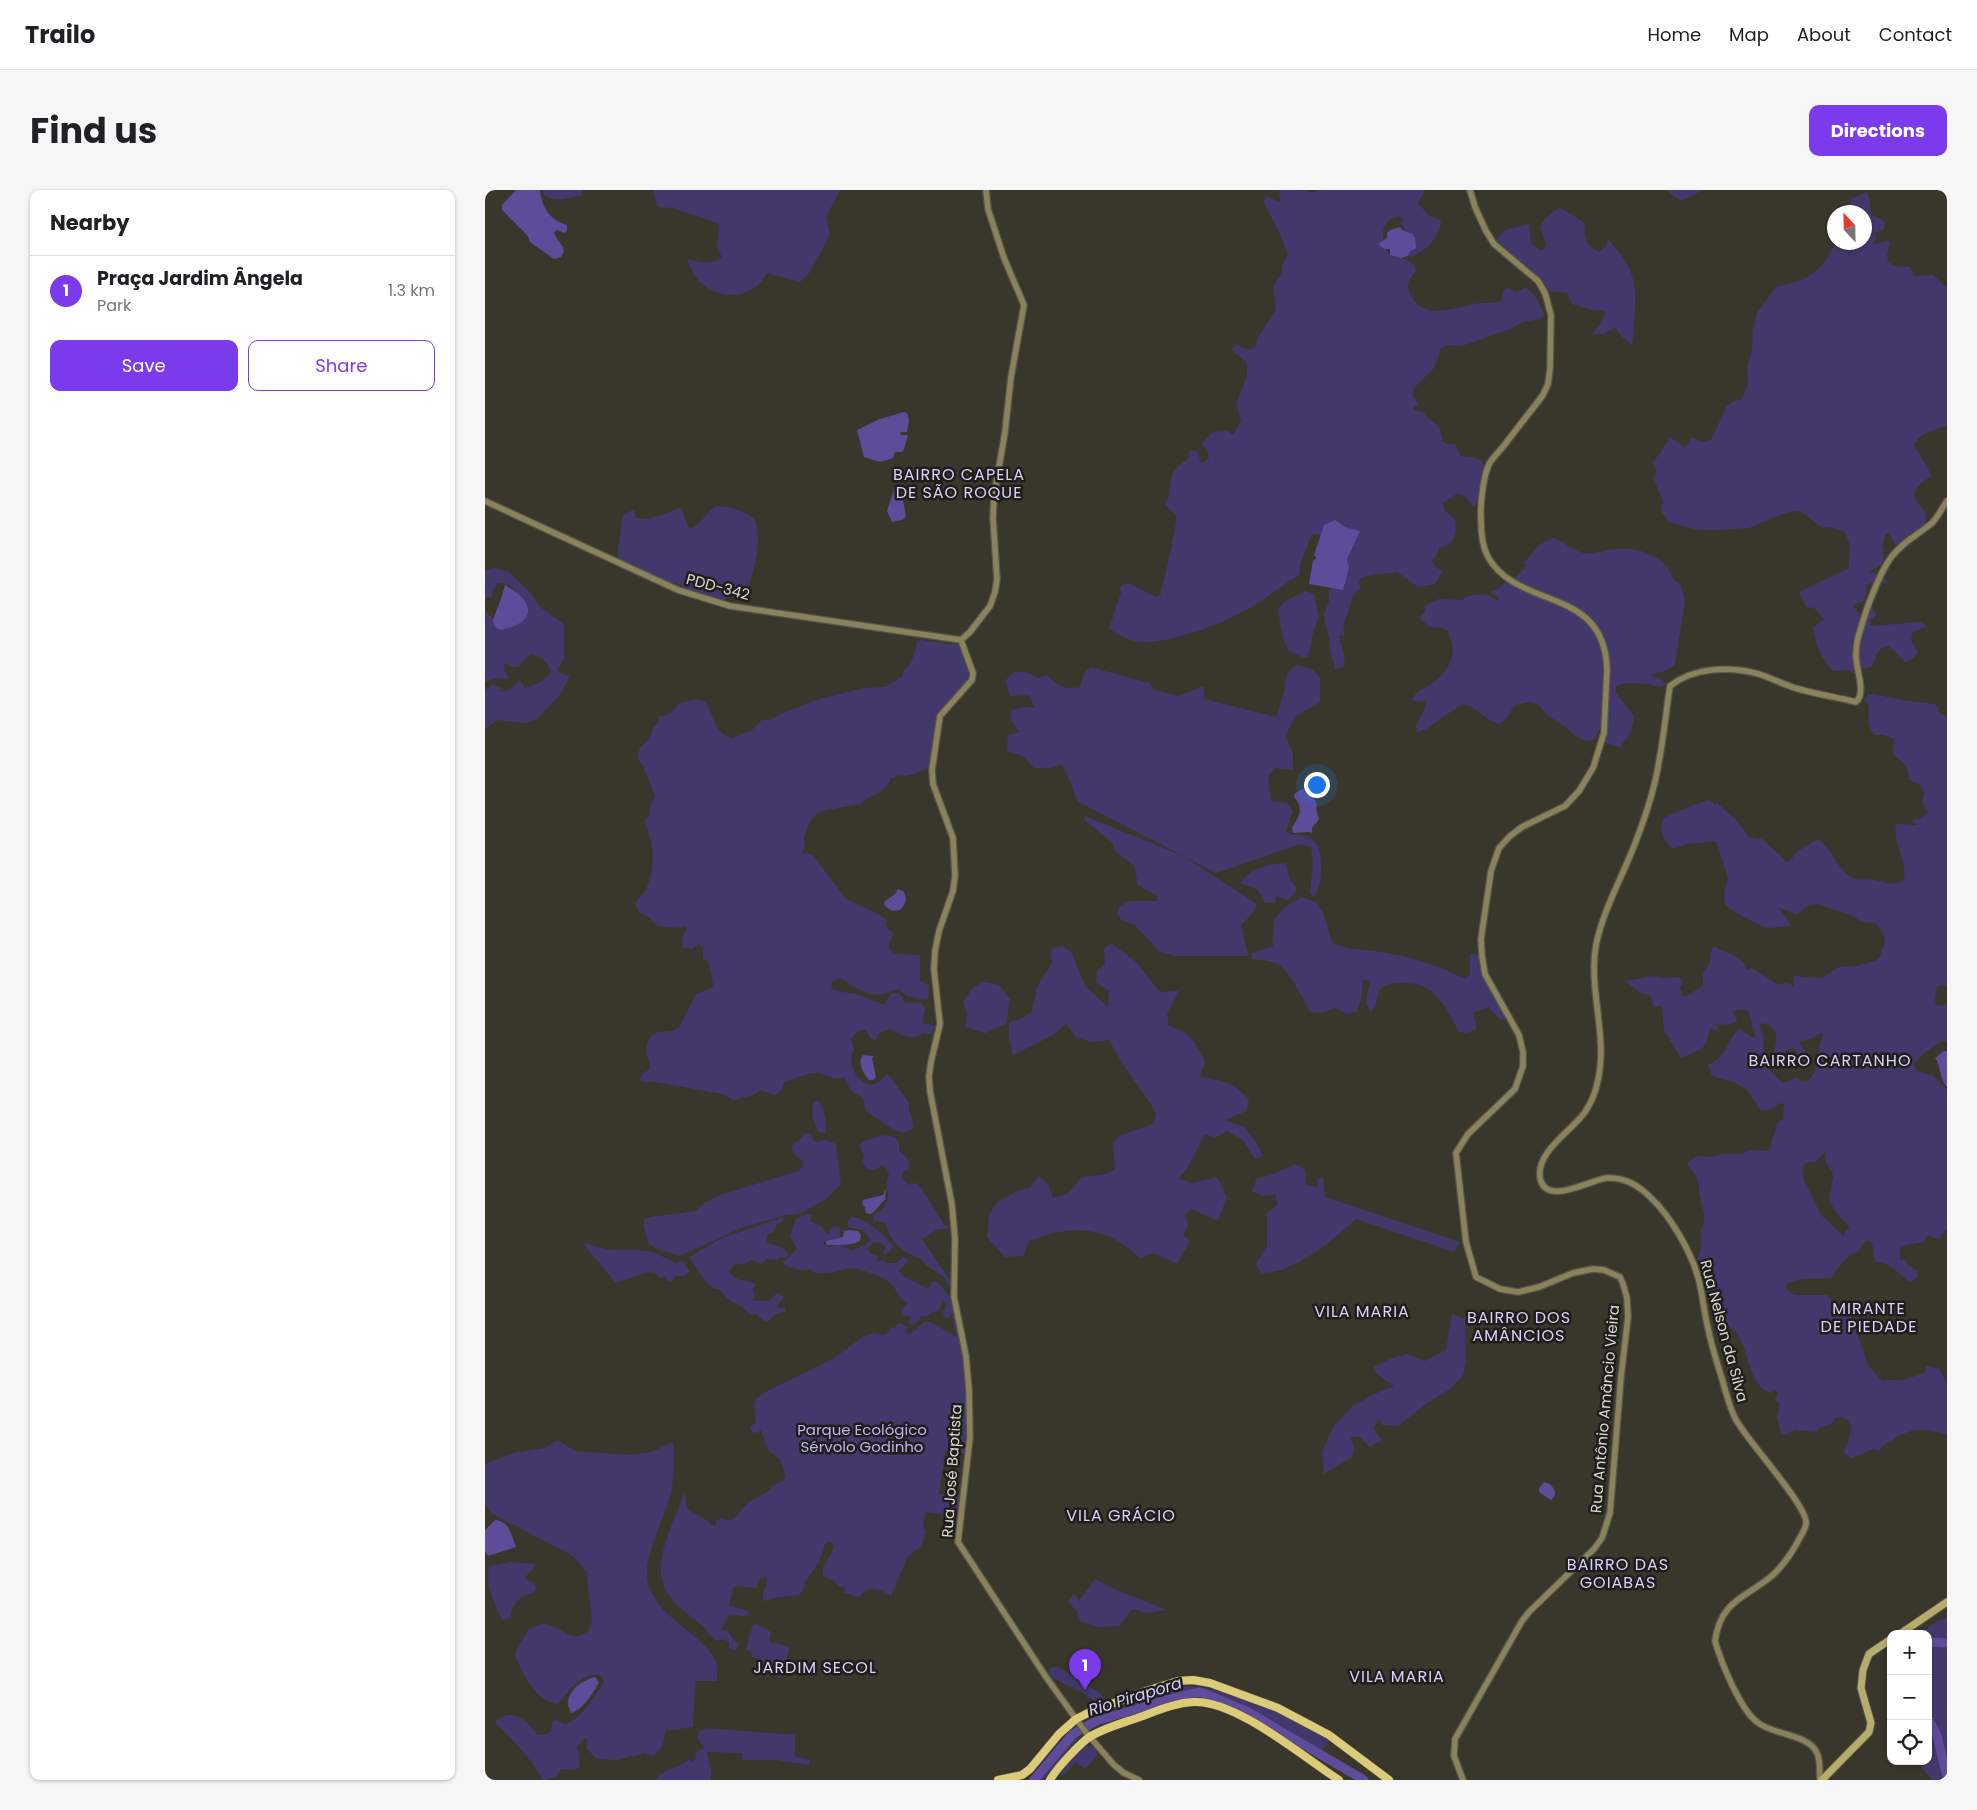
<!DOCTYPE html>
<meta charset="utf-8">
<style>
body{margin:0;font-family:Poppins,sans-serif;background:#f6f6f6;color:#202124}
.controls{position:absolute;right:15px;bottom:15px;display:grid;overflow:hidden;border-radius:10px;box-shadow:0 1px 4px #0004}
.controls button{width:45px;height:45px;display:grid;place-items:center;padding:0;border:0;border-bottom:1px solid #e0e0e0;background:#fff;color:#202124;font:25px sans-serif}
.compass{position:absolute;left:1342px;top:15px;width:45px;height:45px;border-radius:50%;background:#fff;box-shadow:0 1px 4px #0004;rotate:338deg}
.you{position:absolute;left:831px;top:594px;width:18px;height:18px;margin:-12px;border:4px solid #fff;border-radius:50%;background:#1a73e8;box-shadow:0 0 0 8px #1a73e833}
.badge{display:grid;place-items:center;width:32px;height:32px;border-radius:50%;background:#7c3aed;color:#fff;font-size:16px;font-weight:700}
.pin{position:absolute;translate:-50% -41px;filter:drop-shadow(0 1px 2px #0008)}
.pin::after{content:'';position:absolute;top:26px;width:18px;height:15px;background:inherit;clip-path:polygon(0 0,100% 0,50% 100%)}
.list{margin:0;padding:0;list-style:none}
h2{display:flex;justify-content:space-between;align-items:center;height:65px;margin:0;padding:0 20px;font-size:21px}
h2 small{font-size:16px;font-weight:400;color:#757577}
.list li{display:grid;grid-template-columns:32px 1fr auto;gap:15px;align-items:center;box-sizing:border-box;height:70px;padding:0 20px;border-top:1px solid #e0e0e0}
.list b{display:block;font-size:19px;white-space:nowrap}
.list p{margin:0;font-size:16px;white-space:nowrap;color:#757577}
.list em{font-size:16px;font-style:normal;color:#757577}
.actions{display:flex;gap:10px;padding:15px 20px}
.actions a{flex:1;padding:11px 0;border:1px solid #7c3aed;border-radius:10px;text-align:center;font-size:18px;color:#7c3aed}
.actions .main{background:#7c3aed;color:#fff}
.icon{flex:none;width:28px;height:28px;fill:none;stroke:currentColor;stroke-width:2;stroke-linecap:round;stroke-linejoin:round}
.map{position:relative;flex:none;width:1462px;height:1590px;overflow:hidden;border-radius:10px}
header{display:flex;align-items:center;gap:30px;box-sizing:border-box;height:70px;padding:0 25px;background:#fff;border-bottom:1px solid #e0e0e0}
header strong{font-size:24px}
nav{display:flex;gap:28px;margin-inline-start:auto;font-size:18px}
.intro{display:flex;align-items:center;justify-content:space-between;box-sizing:border-box;height:120px;padding:0 30px}
h1{margin:0;font-size:35px}
.button{padding:12px 22px;border-radius:10px;background:#7c3aed;color:#fff;font-size:18px;font-weight:700}
main{display:flex;gap:30px;padding:0 30px}
aside{flex:1;background:#fff;border-radius:10px;box-shadow:0 1px 4px #0004}
.map>svg:first-child{display:block}
.green{fill:#43386c;fill-rule:evenodd}
.water{fill:#5e4c9b}
.lines{fill:none;stroke-linecap:round;stroke-linejoin:round}
.river{stroke:#5e4c9b;stroke-width:9}
.tertiary-casing{stroke:#56544a;stroke-width:8}
.secondary-casing{stroke:#56544a;stroke-width:9}
.primary-casing{stroke:#56544a;stroke-width:9}
.tertiary{stroke:#89825b;stroke-width:5.5}
.secondary{stroke:#b8ac6c;stroke-width:7}
.primary{stroke:#dccc79;stroke-width:8}
.labels{text-anchor:middle;stroke-width:5;stroke-linejoin:round;paint-order:stroke}
.street-label{font-size:15px;fill:#d8d7d0;stroke:#1f1e1a}
.park-label{font-size:15px;fill:#beb3f5;stroke:#1f1e1a}
.neighbourhood-label{font-size:16px;letter-spacing:1px;fill:#d8d2fd;stroke:#1f1e1a}
.water-label{font-size:16px;font-style:italic;fill:#d4cdfa;stroke:#1f1e1a}
</style>
<header>
<strong>Trailo</strong>
<nav><a>Home</a><a>Map</a><a>About</a><a>Contact</a></nav>
</header>
<div class="intro"><h1>Find us</h1><a class="button">Directions</a></div>
<main>
<aside>
<h2>Nearby<small></small></h2>
<ul class="list">
<li><span class="badge">1</span><div><b>Praça Jardim Ângela</b><p>Park</p></div><em>1.3 km</em></li>
</ul>
<div class="actions"><a class="main">Save</a><a>Share</a></div>
</aside>
<div class="map">
<svg width="1462" height="1590" viewBox="0 0 1462 1590">
<rect width="100%" height="100%" fill="#39372c"/>
<path class="green" d="M56,0h42l-1,5c-15,3 -31,11 -41,-5z
M168,0h187l-14,27 4,18 -20,37 -10,10 -33,-9c-14,27 -48,29 -69,7 -5,-6 -8,-14 -11,-21 13,3 24,7 35,-2l-5,-10 2,-20 -1,-4 -46,-15 -13,-1 -3,-4z
M794,0h22l12,3 5,-3h107l-7,13 11,13 12,4c-1,18 -14,30 -30,37l-5,-7c2,-11 3,-17 -5,-26l2,-7c-23,-2 -24,22 -14,37l20,7 6,5v7c-6,6 -9,12 -5,21 14,28 42,14 64,10 9,-2 18,0 27,-3l3,-12 4,-1 9,4c0,0 7,-4 8,-4 7,0 18,21 19,27l-3,4 -18,3 -13,7 -48,17 -14,-1 -7,3 -7,20 -21,21v7l7,10h-6l-1,4 11,2c5,13 16,6 19,29l3,3h9l5,12c10,1 20,0 25,10l-7,24v9l-3,7h-3l-6,-9 -8,-4 -15,10 1,7 11,9c2,12 0,29 -16,28l-2,7 -5,6 3,7 8,4 -8,13 -17,3 -21,-15c-15,3 -24,0 -37,7l-1,4 2,5c-10,6 -10,14 -13,24 -4,10 -6,13 -3,24l-6,-1 6,25 -2,7 -9,3 1,-4 -5,-14 -1,-15 -4,-14 -1,-9 5,-13v-11l3,-1 3,-18 -15,-36 -8,-1 -11,28 -2,13c-14,8 -25,18 -38,26 -28,18 -55,29 -88,37 -27,6 -40,8 -64,-10l12,-35 -1,-6 3,-3h8l25,13 4,-1c3,-10 18,-74 16,-80 -2,-4 -8,-8 -11,-12 7,-8 3,-21 8,-31 4,-6 9,-10 15,-14l2,-10 8,3 3,12 8,-6 -2,-8 -6,-7c14,-9 5,-11 26,-12l6,4 8,-14c-1,-6 -4,-10 -4,-16 1,-13 12,-24 10,-39 -1,-9 -12,-9 -15,-18l5,-3 12,5 6,-3 4,-11 17,-27 -3,-22 9,-14v-8l5,-8v-5l-10,-25 -12,-21 -1,-5 2,-5 14,6z
M1181,0h37l-22,11z
M1382,2c4,7 2,15 5,23l11,5 2,4 -2,6 -8,3 1,6 -4,6 14,-4 4,1 -3,13 1,7 6,4 16,1 4,9 19,-1 14,13v137c-12,5 -27,7 -33,20l18,31c-11,6 -24,15 -14,27 3,5 7,6 8,13 1,10 -6,16 -11,25h-6l-4,4v5l-8,6 1,-6 -9,-17h-3l-4,13 2,7 -1,8 -5,6 -10,5 14,3 6,8 -15,-1 -6,3 -2,15 -10,4 -2,2 9,12 9,-13 5,10 -6,5 1,6 50,-4 6,4 -15,7 -1,7 7,12 -5,7 -8,3 -16,-16c-13,2 -12,9 -17,20l-8,3 -5,-1 -3,6 -8,-4 -15,1c-12,-13 -17,-25 -20,-43l11,-9 -10,-11 -8,-1 -7,-15 50,-24 1,-23 -6,-13 -15,-5 -7,1 -20,-16 -8,-1 -14,4 -31,13 -29,2h-22l-23,-6 -7,-3 -7,-10 2,-10 -10,-23 4,-8 -5,-7 9,-11 9,-15 14,10 4,-2 3,-8 11,5 9,-2 16,-34 5,-4 10,-3 6,-15 -1,-17 5,-18 1,-17 4,-19 19,-26 26,-7 13,-8 10,-10 10,-19 30,-1v-30h-18l5,-14z
M1074,17l26,16c-2,15 1,22 14,29l7,-6 2,-7c26,30 30,42 26,82 -1,8 0,16 -2,24l-13,-11 -3,-7 -12,7h-12l8,-10 6,-13 -14,-1 -20,-6 -5,-11 -18,-2 -7,-11 -46,-40 9,-10 24,-6 2,19 10,8 6,-5 -7,-19 5,-8z
M232,316c16,1 26,4 38,14 7,23 0,48 -8,69h-8l-18,13 -30,-7 -10,-10 -27,-8 -19,-11 -14,-4 -4,-6 6,-42 11,-4 2,8c14,3 32,-5 45,-11l7,20 4,1c11,-5 15,-18 25,-22z
M1068,348c11,3 19,13 31,15 11,1 20,-3 31,-4 20,-2 34,3 50,15l-1,3 3,-1 7,14 7,5 4,16 -10,64 -11,6 -13,4 1,2 7,1 7,6 -4,3c-15,-3 -31,-7 -46,-1v7l18,23c-1,11 -4,20 -12,28v4l-16,-5 -3,-5 -1,-15 -7,15 -4,3 -7,-1 -10,-5 -11,-10 -16,-10 -9,-11 -8,-2 -15,3 -10,15 -5,4c-15,-3 -25,-19 -38,-20l-36,25 -9,3 -1,-6 10,-20v-6l-7,2 -7,-2c4,-10 10,-10 18,-15 20,-13 29,-32 17,-55l-7,-3 -8,1 -12,-9 1,-4 4,-3v-6l14,-7 23,1c5,-5 18,-7 25,-5 4,1 8,5 12,6v-3l-9,-6 11,-5 6,-7 9,-3 10,-10v-4l-3,1 16,-19z
M9,378l15,4 21,20 10,15 24,17v34l-7,12 2,3 11,3 -10,19 -23,24 -12,4 -28,-3 -12,9v-39l8,-6 8,4 -1,4 9,-2 11,-10 4,8c11,-3 22,-7 27,-17 -3,-10 -11,-15 -21,-17l-12,13h-6l-6,-4 -2,1v6l4,6v3l-12,-1 -11,4v-71l13,13 23,-17c-3,-15 -6,-24 -23,-24l-5,6 -1,8 -7,1v-28z
M820,401l9,3 5,23 -5,11 -6,29h-6l-13,-6 -6,-13 -5,-28 6,-8z
M436,450l25,4h13l11,31 -1,6 -28,29 -3,6 -7,51c-11,4 -21,11 -32,8l-9,4c-4,16 -20,14 -29,25l-39,7 -6,4 -6,6 -6,17 1,10 -4,5 11,1 34,45 32,15 9,6 -2,6 9,8 -4,5 -1,9 5,6 26,1v25l9,6v9l-2,5 -20,-4 -8,-7c-6,0 -9,4 -15,5 -16,4 -31,-8 -44,-16l-7,3 -2,7c9,5 16,4 25,6 10,3 18,7 28,11l8,-12h7l5,9c6,2 11,-1 18,1l3,6 -3,14 14,3 -6,8 -7,-1c-11,9 -21,2 -33,-4l-11,4 -3,7 -5,-1 -5,-9c-8,0 -10,3 -15,9l3,10c-8,13 3,38 21,35 6,-2 8,-7 13,-10l21,29v7l5,16c-11,18 -36,-9 -48,-15l-3,-13 -12,-7 -7,-14c-11,5 -16,-3 -26,-4 -7,-1 -28,6 -34,9l-2,8 -7,5 -15,-5 -6,5 -21,5 -11,-6 -72,-13 -3,2 -7,-3 2,-6 8,-5v-7c-6,-8 -4,-16 0,-25l8,-5 15,-1 7,-5 16,-32 17,-7c0,-10 -4,-16 -4,-25l-6,-4v-10l-4,-4 -7,5 -9,-2 -1,-9 5,-8 -1,-4 -12,2 -17,-2 -8,-9 -10,-5 -4,-9c3,-4 8,-8 10,-12 10,-18 10,-49 0,-66l1,-7 4,-3v-8l5,-10 -12,-32 -6,-7 3,-10 9,-9 5,-13 5,-3v-6c10,-2 15,-5 20,-14l17,-4 9,2c9,14 9,33 28,38l7,-5 11,-3 11,-11h7l14,-7 33,-13 48,-12 21,-1 17,-10 2,-7c9,-5 11,-19 13,-28z
M811,475l16,4 8,9v24l-24,14 -11,20 8,18v16l-18,-2 -7,8 3,25 16,2 6,9 -8,20c8,3 17,3 24,5 17,7 14,48 5,60l-4,-4 3,-31 -2,-15 -10,-3 -85,29 -139,-72 -8,-23 -7,-14 -11,4h-17l-11,-12 -16,-5 1,-16 11,-3 -9,-14 1,-8 13,-3 11,1 -6,-13 -19,1 -5,-15 9,-9h12l13,6 8,-3c11,11 16,15 33,12l4,-13 6,-7 59,16 5,7 25,6 25,-10v13l72,18 8,-24 3,-20z
M1389,504l28,6 32,4 4,3 1,6 8,4v269l-5,-1 -5,2 -3,11 3,8 10,-2v38l-3,-1c-7,1 -26,17 -30,23l3,7 15,4 15,15v139l-6,6 1,5 -14,-4 -3,2v4l-19,3 -6,3v12l5,-1 3,7 9,4 1,6 -7,6 -3,-1c-11,-9 -18,-19 -33,-19l-3,-20 -4,-2 -4,2 -6,10 -9,3 -15,18 -2,5c-15,2 -33,-2 -46,7l3,7 7,3h31l5,6v3c9,1 13,3 18,10l18,51 14,16c7,-2 13,0 20,-1 5,-1 20,-6 23,-8l1,-6 14,3 7,16v50c-19,-7 -36,-8 -53,4 -6,4 -11,5 -15,12l-5,-2 -23,9 -8,-6c5,-11 13,-22 4,-33l-10,-2 -6,7 -11,4 -4,4 -21,-2 -9,5 -5,-1 -4,-17 3,-13 -5,-4 3,-7 -5,-3 -1,3c-29,-7 -19,-57 -47,-69l-12,-29v-8c-5,-5 -12,-9 -15,-15 -5,-11 8,-23 2,-41 9,-12 1,-26 -1,-39 0,-4 0,-8 -1,-12 -3,-7 -8,-11 -11,-17l10,-7 14,1 12,-3h19l7,-4 21,1c0,-11 7,-18 7,-28l6,-4 1,-15 -3,-1 -10,6 -10,2 -14,-21 -13,-8 -22,-6 -4,-11c18,-7 18,-22 30,-36h2l12,8h4l-8,-26 -3,-2 -10,1 -2,2 4,8 -1,2 -11,3 -9,-2 4,9 -10,-4 -4,16 -6,6 -19,8 -17,-28 -2,-24 -8,1 -4,-12 -8,-1 -17,-13 28,-5 11,2 15,-1 4,4 -3,7 3,8 2,1 18,-11v-13l7,-10v-10l4,-7c12,7 30,10 32,24l6,-2 25,16 10,-1 7,3v-11l8,2 20,1 17,-11 17,-1 19,-5 5,-4 5,-17 -4,-11 -6,-6 -13,-1 -9,-6 -35,-12 -9,1 -12,9 -18,-6 13,18 -24,2 -13,-5 -25,-14 -5,-5 -1,-12 4,-14 -12,-37 -29,3 -14,5c-10,-8 -14,-19 -10,-31l33,-14 14,-4 5,5 2,-2 19,17 13,17 13,2c8,8 17,14 24,23h3l9,-11 20,-12c14,9 22,36 37,40 7,1 14,0 19,1 12,2 18,7 30,0 3,-20 -11,-36 -8,-55 6,-3 15,1 22,0l-6,-5 9,-2 7,-5 -6,-11 2,-9 -3,-7 -13,-7c3,-13 -8,-18 -15,-25l1,-15 -10,-4h-9c-8,-8 -7,-19 -6,-30l-5,-5 4,-5zM1280,833c13,6 13,16 9,28l3,7 6,-6 10,-4 4,3v9l8,-2 2,-4 -8,-12 14,-4 7,-5 3,1 -6,21 -2,17 -8,10 -6,-1 -4,-4 -14,6 -17,-16 -11,-2 2,-10 7,1 -1,-20 -4,-11zM1340,961l1,12 6,8 1,6 -4,23 8,14 13,13 -5,4 -1,6 -23,-22 -17,-35 -2,-10 3,-7 11,-1z
M600,626l98,40 74,48 -7,12 -9,9 7,31h-72l-16,-4 -26,-28 -12,-3 -5,-7 2,-8 12,-5h26v-5l-19,-11 -4,-19 -19,-15 -2,-8 -29,-23z
M800,673l5,16 7,10 -9,12 -11,-5 -3,7h-9l-7,-13 -18,-7c12,-16 26,-18 45,-20z
M816,707l15,5 8,13 8,28c15,7 32,6 49,9 30,5 57,13 84,27l5,-5v-21l9,3 3,16 24,47 -5,1 -13,-13 -15,6 4,16 -10,4 -8,-1c-15,-26 -22,-50 -57,-49 -9,0 -14,1 -22,6l-5,18 -4,5 -5,-9 4,-22 -7,-2 -2,21 -4,11 -9,3 -13,-6 -12,5 -13,-1c-6,-12 -20,-40 -31,-47 -7,-5 -18,-5 -27,-6v-6l21,-7 1,-26 10,-12z
M626,753l25,19 24,30 19,-1 -12,23 2,12c22,6 25,15 36,35l-5,16c26,5 29,3 49,22l-3,12 -21,9 19,7 11,14 8,15 -8,3 -12,-19 -16,-9 -13,7 -9,-4 -18,35 -9,9 14,5 25,-6 10,20 -9,24 -27,-12 -6,6 3,12 -5,8 7,6 -13,23 -23,-11 -14,5c-34,-33 -68,-34 -111,-17l-6,15 -18,1 -18,-20 2,-22 8,-13 22,-12 11,-2 9,-13 10,11 4,12 15,-4 14,-17 20,-2 13,-5 -2,-27 8,-8 32,-11 3,-10 -3,-7 -31,-44 -13,-23 -16,2 -16,-4 -11,-14 -13,11 -40,20 -4,-15v-18l14,-4 9,-7 5,-24 15,-24 -2,-8 3,-7 10,-2 9,7 13,33 23,21 1,-16 -13,-9 1,-11 8,-6 -1,-16z
M498,792l16,3 11,14 -4,25 -20,9 -21,-6 2,-12 -4,-13 9,-13z
M333,911c8,9 8,21 8,33l-8,-3 -6,-14 1,-15z
M321,943l5,1 2,7 4,1 8,-2 11,4 5,40 -15,15 -28,15 -12,1 -45,13 -62,28 -24,-8 -6,-4 -5,-16v-8l6,-3 46,-6 8,-8 16,-8 78,-24 5,-4v-5l-10,-9 -2,-6z
M399,945l11,2 4,6v7l11,12 -1,7 -6,3 -1,6 7,7 8,-2 5,6 23,37 4,-1v3l-13,2 -14,9 31,46 -1,6 -8,-14 -18,-12 -6,-7c-13,-2 -34,-20 -34,-35l-12,-2 -1,-5c27,-19 8,-21 16,-42l-6,-9 -8,5 -8,-1 -5,-7 2,-7 -5,-9 5,-5z
M811,974l9,6 1,15 11,2 1,-8 5,-2 2,20 135,45 -6,10 -98,-33c-25,22 -60,54 -95,54l-5,-9 11,-18v-33l10,-8 -1,-10 -13,1 -11,-5 5,-13 11,-2z
M322,1024l5,1 -3,6 12,5 7,9 3,-6 3,-3 6,2v9l-16,4 -1,3 6,3 11,-2 12,6 13,-6 5,-6 -7,-9 -15,-3v-6l3,-4c14,1 34,17 42,29l-4,7 -5,2 -1,-3 3,-4 -3,-4 -10,-2 -5,6 2,6 8,2 -2,4 2,2 5,-2 3,3h10l7,-6 3,1 2,4 -9,8 2,5 28,14 2,-7 4,-1c10,8 16,16 19,29l-6,9 -4,-2 -1,-4 4,-9 -4,-4 -4,10 -10,4v2h-7l-8,9 -5,-1v-3l3,-4 -9,-1 -1,-2v-5l6,-6c-8,-3 -10,-10 -15,-17 -6,-8 -25,-14 -35,-17 -15,-3 -35,11 -49,0 -7,3 -17,-1 -25,-4v-4c7,-4 8,-9 13,-12l-7,-13 6,-17z
M299,1027l-3,5 -4,2 -4,8 -6,3v8c8,3 18,3 21,12l-2,3 -5,-1 -5,3 -10,-1 -4,5 -11,-4 -7,4c-8,-2 -13,1 -14,10l9,6 12,2 5,3 -3,4 2,7 -3,3 2,2h15l8,-8 7,4 -8,10 9,1v4l-11,3 -5,6 -4,1 -9,-8 -5,1 -13,-11 -8,-3 -11,-12h-4l-9,-7 -17,-25 33,-19z
M102,1053c25,11 35,5 59,8 11,1 20,8 30,12l6,-3 8,12 -6,4h-9l-3,5 -3,1 -4,-6 -5,2 -4,-5 -7,-1 -33,11 -31,-37z
M470,1124c12,45 17,94 11,140l-21,-3 -6,43 22,3 -2,20 -33,-5 -3,14 3,6 -5,15 -13,9 -17,40c-11,-7 -23,-12 -31,1l-16,-4 1,-5 -7,-2 -4,-6 -11,-3c-2,-11 8,-20 11,-31l-4,-5 -5,3 -6,18 -14,20 -3,10 -4,3 -25,3 -7,3 -3,-1c-1,-9 4,-13 4,-21l-3,-2 -5,3 -3,8 -20,-2 -3,2 -4,17 19,6 1,3 -2,3 -18,-3 -8,16h6l8,12h4l-3,9 -7,-3v-6l-6,-3 -7,2c-7,-5 -9,-12 -16,-17 -11,-10 -23,-16 -31,-29 -21,-30 5,-70 14,-100l2,-1 2,15 21,12 3,4 4,1 2,-6 5,-2 6,3c9,-2 13,-12 20,-18 8,-7 21,-9 25,-18l11,-4 2,-5 -6,-17 -11,-8 -4,-9 -4,-12 -4,3 -5,-1 -2,-5 6,-5 -2,-17 2,-6 11,-8 66,-32 31,-23 9,-3 11,2 5,-3 2,-5 4,1 4,-5 9,4 -2,5 3,3 17,-14c13,3 20,12 31,16l-5,-21z
M967,1124l13,5 1,43 -3,13 -13,14 -23,14 -29,23 -16,-1 -2,-7 -7,10 9,12 -12,7 -10,-10h-10l5,12 -3,8 -28,17 -2,-22 12,-26 19,-20 19,-11 22,-9 -17,-12 -3,-7 18,-9 16,-4 17,7 21,-11z
M71,1251l5,1 13,9 57,4 20,-3 22,-10c2,17 1,33 -2,50 -6,26 -30,67 -23,92 2,6 7,15 11,21 13,17 53,39 58,60 1,5 0,11 0,16h-22l-2,46 -28,4c0,10 -3,20 -13,25l-7,-3 -28,7 -20,-1 -10,-10v-9l-2,-2 -8,9 3,17 -1,4 -5,2 -13,-1 -5,8 -13,3c-12,-22 -30,-40 -48,-58 18,-16 31,-1 43,13h6l7,-4 1,-9 2,-2c5,0 7,3 11,4 12,0 35,-34 39,-43l-3,-6c-18,-4 -33,16 -43,29 -22,-2 -36,-30 -43,-50 3,-9 9,-15 13,-24 5,-2 10,-6 16,-6 19,1 24,21 45,7l3,-12 -6,-48 -13,-15 -82,-43 -6,-10v-39l29,-11 31,-5z
M26,1372l25,2 -2,4 -10,10 11,6 1,5 -3,4c-13,2 -22,12 -22,25l-5,1 -3,2c-9,-16 -18,-37 -14,-55z
M610,1389l21,11 51,20 -20,3 -15,-4 -13,17 -22,1 -17,-6 -3,-10 -9,-9 6,-8 5,7z
M1462,1427v163h-14l-12,-13 4,-6h3l4,-12 -4,-3v-112h-8l17,-13z
M268,1434l5,1 13,7 -2,10 21,5 -9,31 -24,-9 3,-9 -8,-3 -1,-5 -5,-2z
M567,1477h6l42,26 2,4v5l-9,6v-8l-10,-7 -33,-16 -1,-8z
M692,1496c54,0 107,27 154,52l-9,13 -57,-32 -61,-24h-13l-99,32 -4,-5z
M222,1538l88,7v21l15,4 -1,5 -33,-5h-34v-7l-35,-1 4,20v8h-55c7,-13 24,-11 33,-21l4,3 3,-4 -1,-5 8,-4 1,-2 -7,-9 3,-7z
M582,1543h15l-39,47h-15z
M605,1556l6,2 1,8 -12,13 -9,-7 -13,14 -2,-2c7,-10 16,-28 29,-28z"/>
<path class="water" d="M31,0h24c2,18 10,30 27,35v6l-3,2 -6,-3 -4,2c2,8 9,12 10,19l-3,6 -7,2 -24,-17 -2,-6 -26,-26v-5z
M915,37l2,3 10,4 3,4 1,10 -6,3 -2,5 -7,2 -11,-3v-6h-6l-6,-5 9,-6v-5l3,-3z
M419,222l3,1 2,7 -2,12h-7l1,3h7l-5,17h-8l-2,6 -13,4 -16,-5 -7,-27 23,-11z
M411,294l7,16 3,17 -4,3 -10,2 -5,-11z
M850,330l10,7 15,4 -13,28 2,9 -6,22 -34,-6 4,-23 4,-3 -3,-3 10,-30z
M20,395c30,17 33,37 -4,45l-6,-3 -2,-7 9,-24z
M817,599l8,1 7,15 -1,4 3,10 -7,9v5l-3,-1 -16,1 -1,-6c8,-11 12,-19 2,-30v-3z
M413,699l5,2c5,7 3,13 -3,19l-8,1 -7,-5 -1,-4 11,-8z
M1459,861h3v36c-9,-10 -5,-20 -12,-29z
M378,865l11,1 -2,2 4,19 -3,3h-4c-6,-7 -12,-18 -6,-25z
M401,998l-1,12c-6,4 -8,10 -14,14l-5,-1 -1,-6 -3,-3 1,-4 20,-5z
M365,1040l8,1 3,4 -1,6c-10,5 -22,4 -33,4l-1,-2v-2l17,-4 1,-6z
M1059,1292l6,2c5,6 8,10 1,16l-12,-8v-4z
M10,1330c15,2 16,14 21,27l-28,9 -3,-5v-21z
M110,1487l4,5c-6,11 -16,28 -28,31 -10,-17 8,-32 24,-36z"/>
<g class="lines">
<path class="river" d="M1443,1455l5,-3 14,1
M1443,1528l9,17 10,42
M549,1590l39,-46 23,-13 74,-22 30,-7 48,20 116,68"/>
<g class="tertiary-casing">
<path id="tertiary" d="M501,0l2,19 16,49 20,47 -13,72 -6,55 -11,64 -1,22 4,61 -2,13 -5,14 -20,26 -9,8 12,33 -1,7 -32,36 -8,54 1,14 20,54 2,38 -2,15 -14,40 -4,20 -1,19 6,54 -9,38 -2,14 1,15 22,114 3,34 -1,58 12,59 3,34 1,47 -12,105 88,135 38,53 30,35 10,8 15,7
M0,311l193,89 52,16 231,34
M978,1590l-9,-24 1,-17 67,-118 7,-9 65,-63 8,-11 8,-25 11,-136 7,-60 -1,-19 -4,-14 -3,-7 -16,-7 -11,-1 -20,4 -34,14 -21,5 -18,-3 -24,-12 -10,-35 -10,-89 12,-19 47,-45 8,-23v-14l-4,-17 -34,-61 -3,-18 -1,-17 10,-68 8,-23 11,-12 12,-9 43,-21 14,-15 14,-23 11,-35 3,-64c-3,-84 -88,-58 -119,-112 -6,-11 -7,-24 -7,-37 -1,-15 2,-42 8,-56 4,-7 12,-14 17,-21 12,-16 25,-32 37,-48l5,-11 2,-15 1,-54 -6,-22 -7,-12 -44,-37 -8,-13 -11,-24 -5,-17
M1335,1590c-1,-8 1,-19 -3,-27 -8,-19 -45,-18 -60,-31 -17,-13 -36,-60 -42,-81 6,-43 33,-43 60,-68 8,-8 15,-18 21,-28 3,-7 9,-14 10,-21 3,-17 -60,-84 -71,-106 -6,-12 -9,-26 -13,-39 -5,-17 -11,-34 -14,-51 -4,-15 -5,-31 -9,-47 -7,-28 -28,-65 -50,-85 -11,-11 -25,-19 -42,-18 -18,2 -61,29 -67,0 -4,-27 32,-47 45,-66 6,-9 11,-21 13,-32 10,-45 -10,-91 -2,-135 8,-38 27,-69 40,-104 10,-26 19,-53 23,-80 5,-25 7,-50 11,-75 24,-19 60,-20 89,-12 12,4 24,10 36,14 20,6 41,9 61,14 11,-10 -1,-34 0,-48 0,-8 2,-18 5,-26 5,-19 20,-59 32,-73 11,-14 26,-21 39,-32 6,-6 10,-15 15,-22"/>
</g>
<g class="secondary-casing">
<path id="secondary" d="M1415,1444l47,-32
M1337,1590l47,-48 2,-9 -10,-35 2,-18 6,-16 22,-15"/>
</g>
<g class="primary-casing">
<path id="primary" d="M513,1590l24,-5 8,-6 29,-35 17,-15 14,-7 59,-22 29,-9 15,-1 17,3 68,25 51,27 60,45
M565,1590c6,-11 31,-38 41,-44 14,-8 28,-12 43,-17 18,-6 39,-16 59,-17 42,-3 110,55 146,78"/>
</g>
<use href="#tertiary" class="tertiary"/>
<use href="#secondary" class="secondary"/>
<use href="#primary" class="primary"/>
</g>
<g class="labels">
<g class="street-label">
<text transform="translate(233 397) rotate(15)" y="5">PDD-342</text>
<text transform="translate(1239 1141) rotate(75)" y="5">Rua Nelson da Silva</text>
<text transform="translate(1120 1219) rotate(-85)" y="5">Rua Antônio Amâncio Vieira</text>
<text transform="translate(467 1281) rotate(-86)" y="5">Rua José Baptista</text>
</g>
<g class="park-label">
<text x="377" y="1245">Parque Ecológico<tspan x="377" dy="17">Sérvolo Godinho</tspan></text>
</g>
<g class="neighbourhood-label">
<text x="474" y="290">BAIRRO CAPELA<tspan x="474" dy="18">DE SÃO ROQUE</tspan></text>
<text x="1345" y="876">BAIRRO CARTANHO</text>
<text x="1384" y="1124">MIRANTE<tspan x="1384" dy="18">DE PIEDADE</tspan></text>
<text x="877" y="1127">VILA MARIA</text>
<text x="1034" y="1133">BAIRRO DOS<tspan x="1034" dy="18">AMÂNCIOS</tspan></text>
<text x="636" y="1331">VILA GRÁCIO</text>
<text x="1133" y="1380">BAIRRO DAS<tspan x="1133" dy="18">GOIABAS</tspan></text>
<text x="330" y="1483">JARDIM SECOL</text>
<text x="912" y="1492">VILA MARIA</text>
</g>
<g class="water-label">
<text transform="translate(650 1506) rotate(-17)" y="6">Rio Pirapora</text>
</g>
</g>
</svg>
<div class="controls">
<button>+</button>
<button>−</button>
<button><svg class="icon" aria-label="locate" viewBox="0 0 24 24"><circle cx="12" cy="12" r="6"/><path d="M12 2v4M12 18v4M2 12h4M18 12h4"/></svg></button>
</div>
<svg class="compass" viewBox="-18 -18 36 36"><path d="M0-13l5 13h-10z" fill="#e53935"/><path d="M0 13l5-13h-10z" fill="#757577"/></svg>
<div class="you"></div>
<div class="pin badge" style="left:600px;top:1500px">1</div>
</div>
</main>
